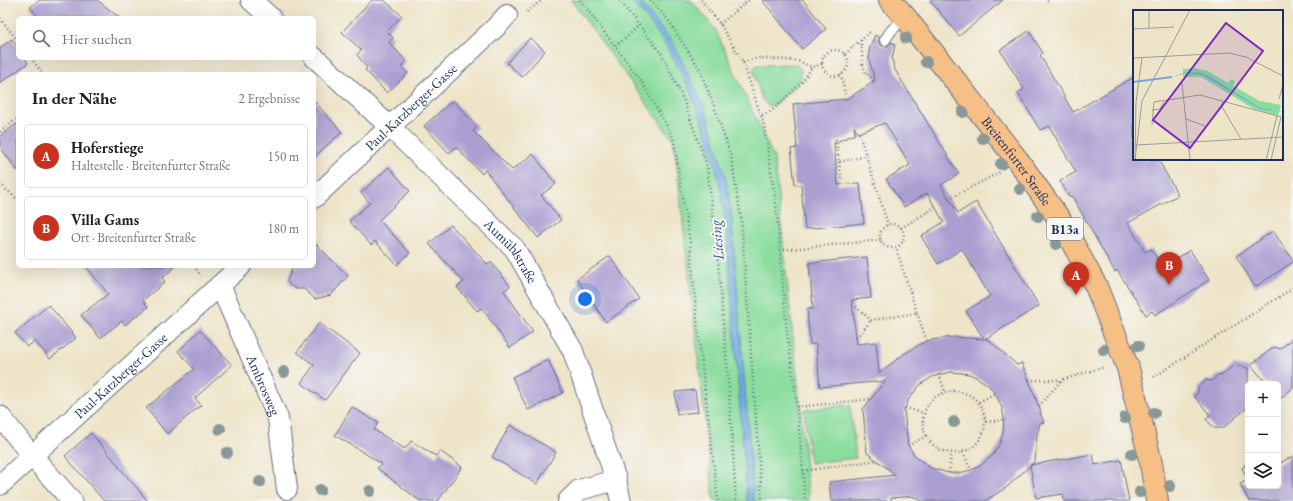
<!DOCTYPE html>
<html lang="de">
<meta charset="utf-8">
<style>
body{margin:0;font-family:"EB Garamond",serif;background:#f6f6f6;color:#222}
.controls{position:absolute;right:12px;bottom:12px;display:grid;overflow:hidden;border-radius:6px;box-shadow:0 4px 16px #0002}
.controls button{width:36px;height:36px;display:grid;place-items:center;padding:0;border:0;border-bottom:1px solid #e0e0e0;background:#fff;color:#222;font:20px sans-serif}
.you{position:absolute;left:585px;top:299px;width:14px;height:14px;margin:-10px;border:3px solid #fff;border-radius:50%;background:#1a73e8;box-shadow:0 0 0 6px #1a73e833}
.badge{display:grid;place-items:center;width:26px;height:26px;border-radius:50%;background:#c8321e;color:#fff;font-size:13px;font-weight:700}
.pin{position:absolute;translate:-50% -33px;filter:drop-shadow(0 1px 2px #0008)}
.pin::after{content:'';position:absolute;top:21px;width:14px;height:12px;background:inherit;clip-path:polygon(0 0,100% 0,50% 100%)}
.list{margin:0;padding:0;list-style:none}
h2{display:flex;justify-content:space-between;align-items:center;height:52px;margin:0;padding:0 16px;font-size:17px}
h2 small{font-size:13px;font-weight:400;color:#767676}
.list li{display:grid;grid-template-columns:26px 1fr auto;gap:12px;align-items:center;box-sizing:border-box;height:64px;margin:0 8px 8px;padding:0 8px;border:1px solid #e0e0e0;border-radius:6px}
.list b{display:block;font-size:15px;white-space:nowrap}
.list p{margin:0;font-size:13px;white-space:nowrap;color:#767676}
.list em{font-size:13px;font-style:normal;color:#767676}
.icon{flex:none;width:22px;height:22px;fill:none;stroke:currentColor;stroke-width:2;stroke-linecap:round;stroke-linejoin:round}
.map{position:relative;flex:none;width:1293px;height:501px;overflow:hidden}
.search{position:absolute;background:#fff;box-shadow:0 4px 16px #0002;left:16px;top:16px;width:300px;height:44px;display:flex;align-items:center;gap:10px;box-sizing:border-box;padding:0 14px;border-radius:6px;color:#767676;font-size:15px}
.panel{position:absolute;background:#fff;box-shadow:0 4px 16px #0002;left:16px;top:72px;width:300px;height:196px;border-radius:6px}
.map>svg:first-child{display:block}
.green{fill:#8add9d;stroke:#52867e}
.water{fill:#71a9e0;stroke:#466c9f}
.building{fill:#ab9fd2;fill-rule:evenodd}
.lines{fill:none;stroke-linecap:round;stroke-linejoin:round}
.service-casing{stroke:#656e83;stroke-width:12}
.minor-casing{stroke:#656e83;stroke-width:22}
.primary-casing{stroke:#656e83;stroke-width:24}
.path{stroke:#656e83;stroke-width:2.5;stroke-dasharray:1 3;stroke-linecap:butt}
.service{stroke:#fff;stroke-width:10}
.minor{stroke:#fff;stroke-width:20}
.primary{stroke:#f5bf86;stroke-width:22}
.tree{fill:#899896}
.labels{text-anchor:middle;stroke-width:4;stroke-linejoin:round;paint-order:stroke}
.shield{fill:#f6f6f2;stroke:#5d6b8a;stroke-width:1}
.shield-label{font-size:13px;font-weight:bold;fill:#1b2f5e}
.street-label{font-size:14px;fill:#1b2f5e;stroke:#f6f6f2}
.water-label{font-size:15px;font-style:italic;fill:#355485;stroke:#f6f6f2}
.inset-river{fill:none;stroke:#71a9e0;stroke-width:2}
.inset-road{fill:none;stroke:#9a9c9e;stroke-width:1}
.view{fill:#7b2cbf;fill-opacity:0.15;stroke:#7b2cbf;stroke-width:2}
.inset-edge{fill:none;stroke:#1b2f5e;stroke-width:2}
</style>
<div class="map">
<svg width="1293" height="501" viewBox="0 0 1293 501">
<rect width="100%" height="100%" fill="#f6f6f2"/>
<filter id="ink" filterUnits="userSpaceOnUse"><feTurbulence type="fractalNoise" baseFrequency=".025" numOctaves="2"/><feDisplacementMap in="SourceGraphic" scale="8" xChannelSelector="R" yChannelSelector="G"/><feConvolveMatrix kernelMatrix="1 2 1 2 8 2 1 2 1" color-interpolation-filters="sRGB"/></filter>
<filter id="wash" filterUnits="userSpaceOnUse"><feTurbulence type="fractalNoise" baseFrequency=".012" numOctaves="4" result="noise"/><feDisplacementMap in="SourceGraphic" scale="16" xChannelSelector="R" yChannelSelector="G"/><feGaussianBlur stdDeviation="0.9" result="paint"/><feColorMatrix in="noise" values="0 0 0 0 0 0 0 0 0 0 0 0 0 0 0 0 0 1.4 0 .05"/><feComposite in="paint" operator="in"/></filter>
<g filter="url(#wash)">
<rect width="100%" height="100%" fill="#eee4c8"/>
<path class="green" d="M571,0h120l24,29 59,129 26,246 9,97h-95l-40,-360z
M796,64l5,6v10l-25,24 -8,2 -6,-7 -9,-29 4,-5z
M850,405l6,53 -46,5 -6,-53z"/>
<path class="water" d="M631,0h8l35,45 31,63 20,67 6,36 23,290h-7l-21,-276c-8,-70 -31,-139 -72,-197 -7,-10 -15,-19 -23,-28z"/>
<g id="blocks">
<path class="building" d="M40,0h57l23,18h-81l-9,-11z
M372,0h12l18,16 -15,15 6,7 -4,4 17,19 -5,6 7,6 -21,20 -22,-23 2,-2 -10,-13 4,-5 -19,-18z
M762,0h41l23,29 -24,20z
M930,0h73l-44,36z
M1029,31l14,22 -3,2 33,57 61,-35v82h24l20,36 -50,28 17,29 6,-3 12,18 27,-17 19,30 -54,35 -3,-4 -6,4 -29,-45 -2,2 -43,-76 -3,1 -9,-16 16,-9 -27,-46 -9,4 -22,-37 6,-4 -24,-39z
M875,35l4,2v6l3,3h6l3,-4 4,2 -3,16 3,10 64,104 -18,11 8,14 9,14 18,-11 63,104 -54,33 4,1 28,25 5,-2 3,10h1l15,39 -1,1 4,9 -4,1 -3,12 -2,26 -28,26 -22,14h-63l-10,-5 -21,2v3h-60l-2,-19 67,-7 -29,-22 -4,-44 22,-28 -65,6 -4,-43h-6l-3,-35h6l-4,-46 58,-6 4,41 -19,2 2,21 3,23 19,-2 3,31 25,-19 18,-11 9,-3 22,-3 31,2 -18,-28 24,-15 -28,-47 -24,15 -17,-28 23,-14 -17,-29 -23,14 -18,-28 24,-14 -25,-42 -27,10 -4,-6 1,7 -21,9 4,42 22,-2 4,40 -59,6 -4,-44h-6l-4,-36 6,-1 -4,-44 54,-5 28,-18 -6,-22v-9zM950,372l12,1 7,1 7,3 11,7 5,5 6,10 4,9 2,10 -1,15 -3,10 -7,12 -13,11 -9,4 -12,3h-10l-18,-5 -16,-12 -7,-11 -4,-35 5,-11 11,-14 12,-8z
M530,38l15,13 -23,26 -15,-14z
M12,39l6,9v10h7l3,5 -28,20v-35z
M453,100l24,27 -4,4 39,39 21,-16 23,30 -15,11 20,25 -23,18 -53,-68 -3,4 -26,-27 -7,6 -25,-27z
M314,101l28,31 -28,25z
M18,123v48l-18,-24v-11z
M389,167l21,24 -31,29 31,33 -13,12 -22,-24 -4,4 -22,-24 21,-18 -9,-10z
M451,225l36,39 4,-2 19,24 -6,5 29,41 -23,16 -28,-40 -5,3 -20,-24 7,-5 -35,-38z
M1273,231l20,29v2l-38,25 -19,-31z
M314,242l34,34 -17,19 -16,4 -11,-10h-8l-6,-4 -3,-4 5,-12 4,-1 2,-2h16z
M610,256l29,43 -33,23 -29,-43z
M86,266h90l-14,12 3,4 -22,18 5,7 -23,18 -3,-4 -22,17 -19,-23 27,-21z
M49,305l27,33 -26,21 -15,-18 -8,6 -12,-14z
M319,323l41,30 -35,47 -24,-17 13,-18 -17,-13z
M200,330l32,35 -37,33 6,7 -34,29 -21,-26 48,-39 -16,-18z
M1293,338v50l-13,11 -2,-3v-12h-11l-16,-19 23,-18 6,2z
M548,360l15,33 -35,17 -16,-33z
M1234,365l14,3v39l-25,21h-9l-8,-9 4,-4 -16,-19 4,-3v-6l8,-7 6,1 7,-7 2,2z
M695,390l3,22 -21,2 -2,-22z
M352,407l26,16 -4,7 31,19 6,-8 25,15 4,-5 22,16 -24,34h-18l-43,-33 5,-4 -47,-29z
M510,425l46,27 -19,32 -45,-27z
M91,433l28,33h-1l30,35h-44l-39,-45z
M1093,454l2,11 26,-5 8,41h-65l-1,-7 -27,4 -6,-33z
M1293,456v45h-44l-9,-17 8,-4 -6,-12 3,-2 -1,-1 4,-3v24h30v-22z"/>
</g>
</g>
<g filter="url(#ink)">
<use href="#blocks" fill-opacity="0" stroke="#656e83" stroke-width="1"/>
<g class="lines">
<g class="service-casing">
<path id="service" d="M885,40l6,-9 14,-14"/>
</g>
<g class="minor-casing">
<g id="minor">
<path d="M251,0l20,18"/>
<path id="s1" d="M314,57l76,70 125,122 58,102 43,129 5,21"/>
<path id="s2" d="M314,198l183,-172 10,-11"/>
<path id="s3" d="M220,285l58,133 9,71"/>
<path d="M0,416l32,40 40,45"/>
<path id="s4" d="M0,485l241,-219"/>
<path d="M568,501l11,-11 37,-10"/>
</g>
</g>
<g class="primary-casing">
<g id="primary">
<path id="s5" d="M890,0l15,17 114,145 41,58 36,66 32,82 23,95 6,38"/>
</g>
</g>
<path class="path" d="M580,0l60,79 33,58 17,106 8,88 20,170
M619,0l42,53 21,43 25,70 10,84 11,127 8,124
M650,0l18,20 31,48 15,38 17,50 10,62 21,283
M701,0l19,24 23,38 21,63 12,78 11,129 10,75 6,64 2,30
M1047,1l2,-1
M527,12l15,-12
M0,18l18,23
M720,24l29,-24
M861,40l2,25 3,9 4,2 3,5
M615,46l11,-8 13,-13
M822 63a13 13 0 1 1 26 0a13 13 0 1 1-26 0Z
M845,54l25,-22
M31,58l12,16
M743,62l16,-4 39,3 14,6 11,-3
M841,74l4,20
M762,115l10,-4 31,-30 9,-14
M0,132l18,-14
M859,133l29,92
M836,139l3,23 27,-6
M839,162l3,20
M0,184l18,16
M949,199l51,-27
M880 236a12 12 0 1 1 24 0a12 12 0 1 1-24 0Z
M901,228l35,-21
M780,250l101,-10
M194,266l7,10
M852,306h3l16,14 46,-7 -21,-65
M917,313l10,29
M856,337l6,-5 9,-12
M939,374l6,18
M1154,377l139,-89
M1029,380h32
M923 422a31 31 0 1 1 62 0a31 31 0 1 1-62 0Z
M979,402l16,-9
M1039,406l23,-26 38,-12h4
M797,407l75,-8
M905,408l19,5
M986,422l18,-2
M908,446l18,-10
M963,452l8,18
M803,471l75,-11
M949,473l2,-19"/>
<use href="#service" class="service"/>
<use href="#minor" class="minor"/>
<use href="#primary" class="primary"/>
</g>
<g class="tree">
<circle cx="906" cy="38" r="6"/>
<circle cx="926" cy="62" r="6"/>
<circle cx="963" cy="112" r="6"/>
<circle cx="983" cy="138" r="6"/>
<circle cx="1001" cy="164" r="6"/>
<circle cx="1020" cy="189" r="6"/>
<circle cx="1038" cy="216" r="6"/>
<circle cx="1056" cy="244" r="6"/>
<circle cx="1138" cy="346" r="6"/>
<circle cx="1104" cy="350" r="6"/>
<circle cx="284" cy="372" r="6"/>
<circle cx="1154" cy="413" r="6"/>
<circle cx="1125" cy="418" r="6"/>
<circle cx="954" cy="422" r="6"/>
<circle cx="220" cy="429" r="6"/>
<circle cx="227" cy="453" r="6"/>
<circle cx="1132" cy="454" r="6"/>
<circle cx="260" cy="482" r="6"/>
<circle cx="1170" cy="486" r="6"/>
<circle cx="320" cy="490" r="6"/>
<circle cx="370" cy="491" r="6"/>
<circle cx="1140" cy="492" r="6"/>
</g>
</g>
<g class="labels">
<rect class="shield" x="1047" y="218" width="36" height="22" rx="3"/>
<g class="shield-label">
<text x="1065" y="234">B13a</text>
</g>
<g class="street-label">
<text dy="5" stroke="none"><textPath href="#s2" startOffset="133">Paul-Katzberger-Gasse</textPath></text>
<text dy="5" stroke="none"><textPath href="#s5" startOffset="205">Breitenfurter Straße</textPath></text>
<text dy="5" stroke="none"><textPath href="#s1" startOffset="277">Aumühlstraße</textPath></text>
<text dy="5" stroke="none"><textPath href="#s4" startOffset="163">Paul-Katzberger-Gasse</textPath></text>
<text dy="5" stroke="none"><textPath href="#s3" startOffset="109">Ambrosweg</textPath></text>
</g>
<g class="water-label">
<text transform="translate(717 240) rotate(-95)" y="5">Liesing</text>
</g>
</g>
<g transform="translate(1133 10)">
<rect width="150" height="150" fill="#eee4c8"/>
<path d="M62,58l13,3 20,12 3,-4 4,2 -2,5 27,15 21,4 -3,11 -24,-7 -53,-32h-18v-8z" fill="#8add9d"/>
<path d="M54,62l14,1 9,4 50,31 23,4 -23,-3 -57,-34 -16,-2 -15,4z" fill="#71a9e0"/>
<path class="inset-river" d="M0,72l39,-5"/>
<path class="inset-road" d="M16,0v18M0,19l41,-2M0,48l96,-5 17,4 37,19M49,73l8,77M146,89l4,-15M90,91l-1,6 19,32M19,100l8,-1 4,-8M53,109l19,7M19,115l2,-23 46,-7 81,22 -10,43M3,135l147,-8M2,150l1,-58 6,-44M2,150l7,-59 48,-91M115,150h14M133,150l11,-44"/>
<path class="view" d="M93,13l37,28 -73,97 -37,-28z"/>
<rect width="150" height="150" class="inset-edge"/>
</g>
</svg>
<div class="controls">
<button>+</button>
<button>−</button>
<button><svg class="icon" aria-label="layers" viewBox="0 0 24 24"><path d="M12 4l9 5-9 5-9-5zM3 14l9 5 9-5"/></svg></button>
</div>
<div class="you"></div>
<div class="pin badge" style="left:1076px;top:295px">A</div>
<div class="pin badge" style="left:1169px;top:285px">B</div>
<div class="search"><svg class="icon" aria-label="search" viewBox="0 0 24 24"><circle cx="10" cy="10" r="6"/><path d="M15 15l6 6"/></svg>Hier suchen</div>
<section class="panel">
<h2>In der Nähe<small>2 Ergebnisse</small></h2>
<ul class="list">
<li><span class="badge">A</span><div><b>Hoferstiege</b><p>Haltestelle · Breitenfurter Straße</p></div><em>150 m</em></li>
<li><span class="badge">B</span><div><b>Villa Gams</b><p>Ort · Breitenfurter Straße</p></div><em>180 m</em></li>
</ul>
</section>
</div>
